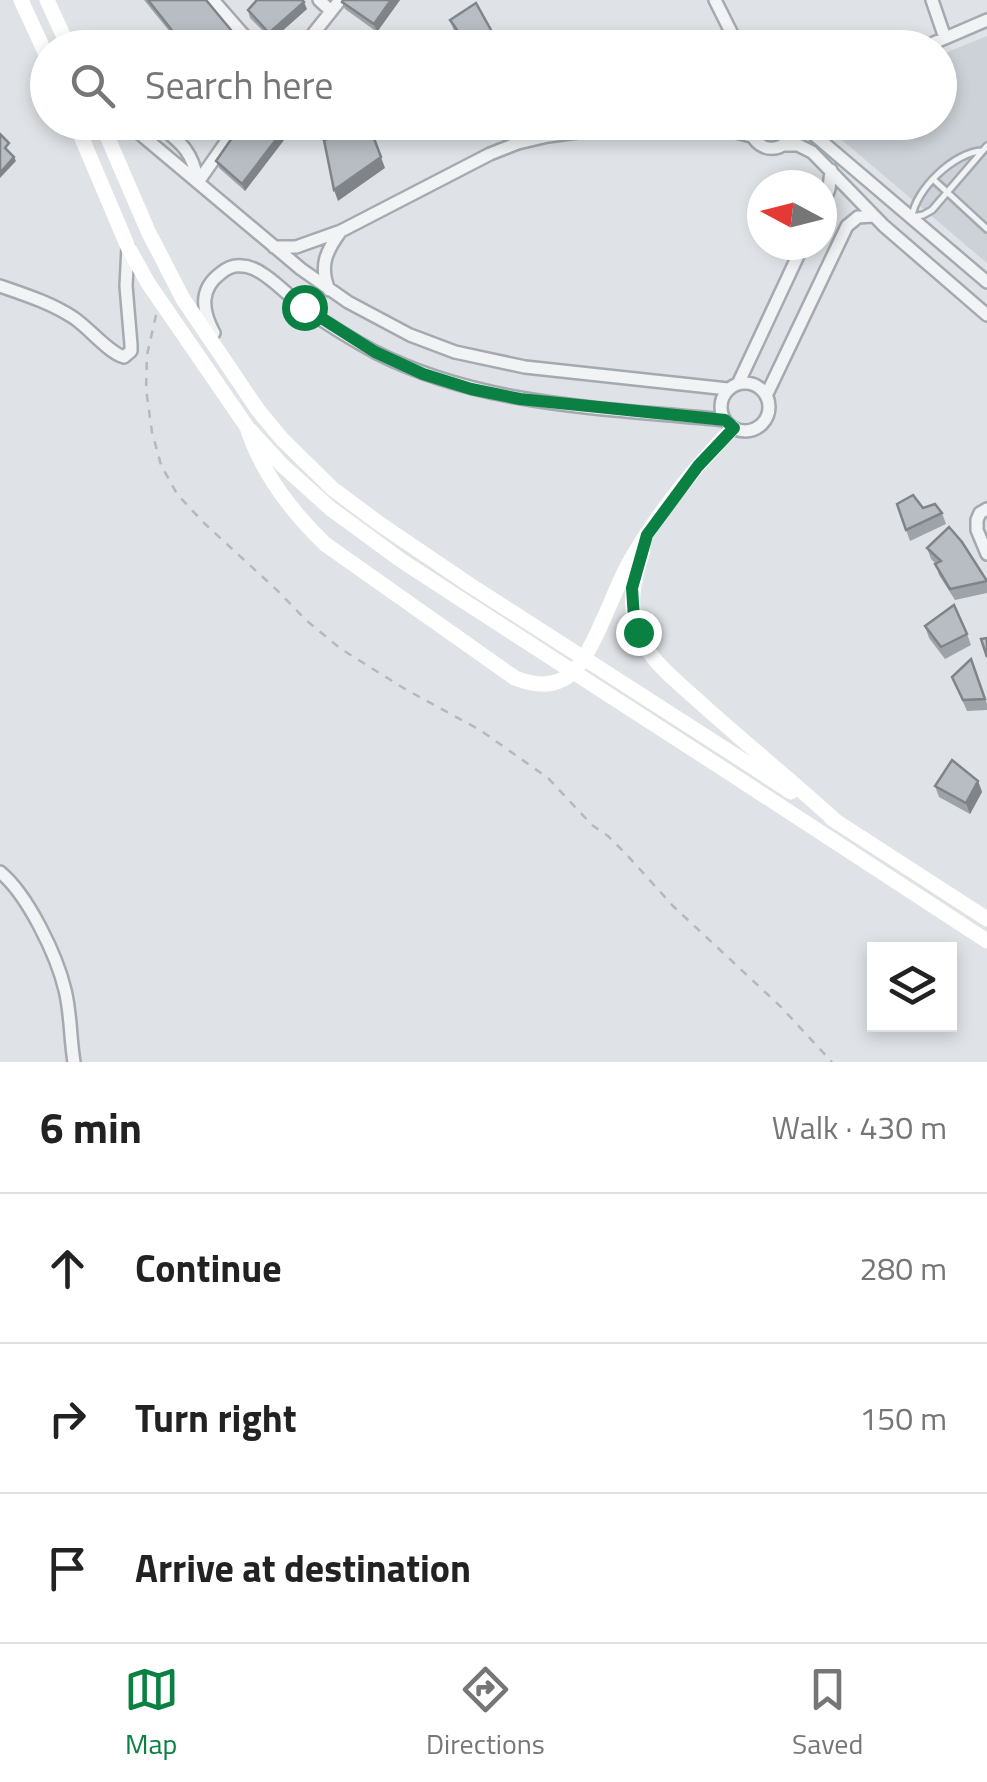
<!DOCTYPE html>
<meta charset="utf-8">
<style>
body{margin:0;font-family:"Titillium Web",sans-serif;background:#f6f6f6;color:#222}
.controls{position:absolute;right:30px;bottom:30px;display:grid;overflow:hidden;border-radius:0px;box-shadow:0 5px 15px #0003}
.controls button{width:90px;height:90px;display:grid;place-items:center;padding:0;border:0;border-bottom:2px solid #e0e0e0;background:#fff;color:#222;font:50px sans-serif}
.compass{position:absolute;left:747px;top:170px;width:90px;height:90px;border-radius:50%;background:#fff;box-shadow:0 5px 15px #0003;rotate:277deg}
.stop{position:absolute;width:30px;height:30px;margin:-22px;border:8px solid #0b8043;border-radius:50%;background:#fff}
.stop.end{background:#0b8043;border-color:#fff;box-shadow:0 2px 10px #0008}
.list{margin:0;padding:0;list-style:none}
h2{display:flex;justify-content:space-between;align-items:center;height:130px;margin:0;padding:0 40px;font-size:42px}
h2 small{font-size:32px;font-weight:400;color:#767676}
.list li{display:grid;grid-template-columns:65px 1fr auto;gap:30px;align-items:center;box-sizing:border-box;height:150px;padding:0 40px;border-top:2px solid #e0e0e0}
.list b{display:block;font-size:38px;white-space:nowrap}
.list em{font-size:32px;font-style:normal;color:#767676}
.icon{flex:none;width:55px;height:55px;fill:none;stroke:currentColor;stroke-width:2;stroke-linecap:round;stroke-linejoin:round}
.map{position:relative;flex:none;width:987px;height:1062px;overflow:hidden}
.search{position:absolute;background:#fff;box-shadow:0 5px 15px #0003;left:30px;right:30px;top:30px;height:110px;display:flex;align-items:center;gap:25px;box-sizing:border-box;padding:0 35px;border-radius:55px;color:#767676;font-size:38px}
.sheet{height:580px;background:#fff}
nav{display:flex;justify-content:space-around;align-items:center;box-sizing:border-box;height:140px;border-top:2px solid #e0e0e0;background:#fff;font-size:28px;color:#767676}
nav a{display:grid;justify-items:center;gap:5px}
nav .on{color:#0b8043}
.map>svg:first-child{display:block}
.built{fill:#cdd2d8}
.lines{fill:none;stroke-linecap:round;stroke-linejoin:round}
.service-casing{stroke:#a5aab0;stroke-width:10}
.minor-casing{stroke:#a5aab0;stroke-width:16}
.path{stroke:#b5b9be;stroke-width:2.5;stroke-dasharray:8 8;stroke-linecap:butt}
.service{stroke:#f1f3f5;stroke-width:5}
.minor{stroke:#f1f3f5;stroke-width:11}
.secondary{stroke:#fff;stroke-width:15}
.secondary-bridge{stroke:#fff;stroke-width:15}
.wall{fill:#9da3a8}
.shaded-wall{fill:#808488}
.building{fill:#b7bdc3;stroke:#808488;stroke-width:2.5}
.route{stroke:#0b8043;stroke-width:12}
</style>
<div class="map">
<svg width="987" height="1062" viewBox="0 0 987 1062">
<rect width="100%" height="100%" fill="#dfe3e7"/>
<path class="built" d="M987,36v227l-145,-123 -16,-17 114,-1v-67z"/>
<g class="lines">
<g class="service-casing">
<path id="service" d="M982,151c-28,1 -67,39 -70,66l11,-2 9,-5 55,-64
M934,180l53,49"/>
</g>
<g class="minor-casing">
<path id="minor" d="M213,0l42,48
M319,0l12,11
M715,0l24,48
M932,0l13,38
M302,48l38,-48
M922,48l65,-28
M126,122l175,147 47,33 62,33 45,17 70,15 203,22
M155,122c25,20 37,27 43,60
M748,122c4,35 44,35 47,0
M799,122l188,160
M707,124l44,12
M783,145h15l14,7 72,74 103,89
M198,182l42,-60
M822,205l7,-16 2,-19
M274,247h22l45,-16 149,-77 28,-11 30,-7 30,-4 135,-10
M0,286c26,9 51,17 74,32 16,11 35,35 50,39l7,-6v-6l-5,-59 2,-39
M329,290c-10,-24 -3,-39 12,-59
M214,333c-12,-22 -15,-44 7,-60 6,-5 13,-8 21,-7 20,0 46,30 62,42 23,16 47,31 71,44 108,55 231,56 350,68
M721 407a24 24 0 1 1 48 0a24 24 0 1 1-48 0Z
M738,384l65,-139
M766,396l81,-170 11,-9 15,-1
M987,509l-7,4 -3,7v10l10,24
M0,872c28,23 57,84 65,118 6,24 5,48 9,72"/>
</g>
<path class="path" d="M156,315l-9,40 -1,34 6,43 9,33 16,29 27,29 75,69 28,29 34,28 64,40 75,41 68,48 44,47 16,11 19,19 46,51 107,100 52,56"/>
<use href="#service" class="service"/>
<use href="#minor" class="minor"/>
<path class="secondary" d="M21,0l27,59
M47,0l22,48
M75,122l53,125 20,36 99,144 35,38 49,44 71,52 60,39
M101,122l47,109 35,68 75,111 24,29 51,50 47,35 90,61
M247,427c14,45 44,84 78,117l190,134c20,8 41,10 58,-6 20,-19 41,-82 56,-109 25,-45 68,-99 104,-135
M643,551c-9,28 -16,54 -4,83 12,30 43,51 66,73 44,39 90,77 133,116
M736,756l55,36
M725,770l262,171
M831,818l156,101"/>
<path class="secondary-bridge" d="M470,585l266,171
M462,600l263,170"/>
</g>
<path class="wall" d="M144,0h62l25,30 2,7 -11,11h-39z
M400,0l-23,32 -32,-23 -3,-7z
M307,9l-35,31 -22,-22 -2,-8z
M450,20l51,28h-35l-12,-17z
M446,122h38l-35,10z
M281,133l3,7 -39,51 -26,-23 -3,-7z
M897,504l26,4 19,5 4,11 -36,17z
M927,548l60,33v12l-32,7 -16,-25 -3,-11 -5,-5z
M925,626l42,8 4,11 -26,14 -16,-21z
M971,659l16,45v6l-20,1 -15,-34z
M978,781l4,11 -12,22 -31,-17 -4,-11z"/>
<path class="shaded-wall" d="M391,0h9l-23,32 -3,-8z
M304,2l3,7 -35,31 -3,-7z
M231,30l2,7 -11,11h-12z
M208,122h13l-21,17 -3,-8z
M281,133l3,7 -39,51 -3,-7z
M14,157l2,4 -16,17v-5z
M381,157l4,11 -47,33 -4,-11z
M978,781l4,11 -12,22 -4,-11z"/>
<path class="building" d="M148,0h58l25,30 -21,18h-24z
M257,0h45l2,2 -35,31 -21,-23z
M343,0h48l-17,24 -32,-22z
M476,3l25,45h-31l-20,-28z
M191,122h17l-11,9z
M243,122h24l14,11 -39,51 -26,-23z
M369,125l12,32 -47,33 -10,-50z
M0,134l9,9 -4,5 9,9 -14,16z
M913,495l10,13 12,-4 7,9 -36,17 -9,-26z
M949,527l13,15 25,39 -37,8 -15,-25 6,-3 -14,-13z
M954,605l13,29 -26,13 -16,-21z
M987,638v19l-6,-18z
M971,659l14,40 -22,1 -11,-23z
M952,760l26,21 -12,22 -31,-17z"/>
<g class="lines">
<path class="route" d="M304,307l71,45 48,22 48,15 49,10 205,21 9,8 -36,38 -51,69 -15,53 2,30 4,14"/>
</g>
</svg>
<div class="controls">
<button><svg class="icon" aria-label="layers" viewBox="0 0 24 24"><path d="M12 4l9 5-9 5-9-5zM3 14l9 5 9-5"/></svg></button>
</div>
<svg class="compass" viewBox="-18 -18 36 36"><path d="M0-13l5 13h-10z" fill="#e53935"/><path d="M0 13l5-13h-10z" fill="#767676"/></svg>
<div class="stop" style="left:304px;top:307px"></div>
<div class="stop end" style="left:638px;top:632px"></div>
<div class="search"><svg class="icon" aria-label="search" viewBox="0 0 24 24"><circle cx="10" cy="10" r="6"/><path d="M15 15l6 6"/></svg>Search here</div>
</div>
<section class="sheet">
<h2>6 min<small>Walk · 430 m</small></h2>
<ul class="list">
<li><svg class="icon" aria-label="ahead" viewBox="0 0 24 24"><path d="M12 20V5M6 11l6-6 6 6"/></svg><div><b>Continue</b></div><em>280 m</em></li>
<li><svg class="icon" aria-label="right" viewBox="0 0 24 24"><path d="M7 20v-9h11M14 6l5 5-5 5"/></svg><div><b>Turn right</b></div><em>150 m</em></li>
<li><svg class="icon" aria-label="arrive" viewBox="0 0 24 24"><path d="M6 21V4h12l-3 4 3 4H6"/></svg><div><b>Arrive at destination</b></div></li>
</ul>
</section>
<nav>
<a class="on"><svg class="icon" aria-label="map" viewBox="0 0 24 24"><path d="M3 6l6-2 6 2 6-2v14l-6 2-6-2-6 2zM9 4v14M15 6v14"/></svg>Map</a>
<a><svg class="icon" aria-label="directions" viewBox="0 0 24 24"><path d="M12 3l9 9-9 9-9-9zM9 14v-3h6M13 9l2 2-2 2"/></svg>Directions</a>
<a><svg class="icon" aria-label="saved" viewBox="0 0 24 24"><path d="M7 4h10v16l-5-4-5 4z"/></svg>Saved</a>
</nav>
